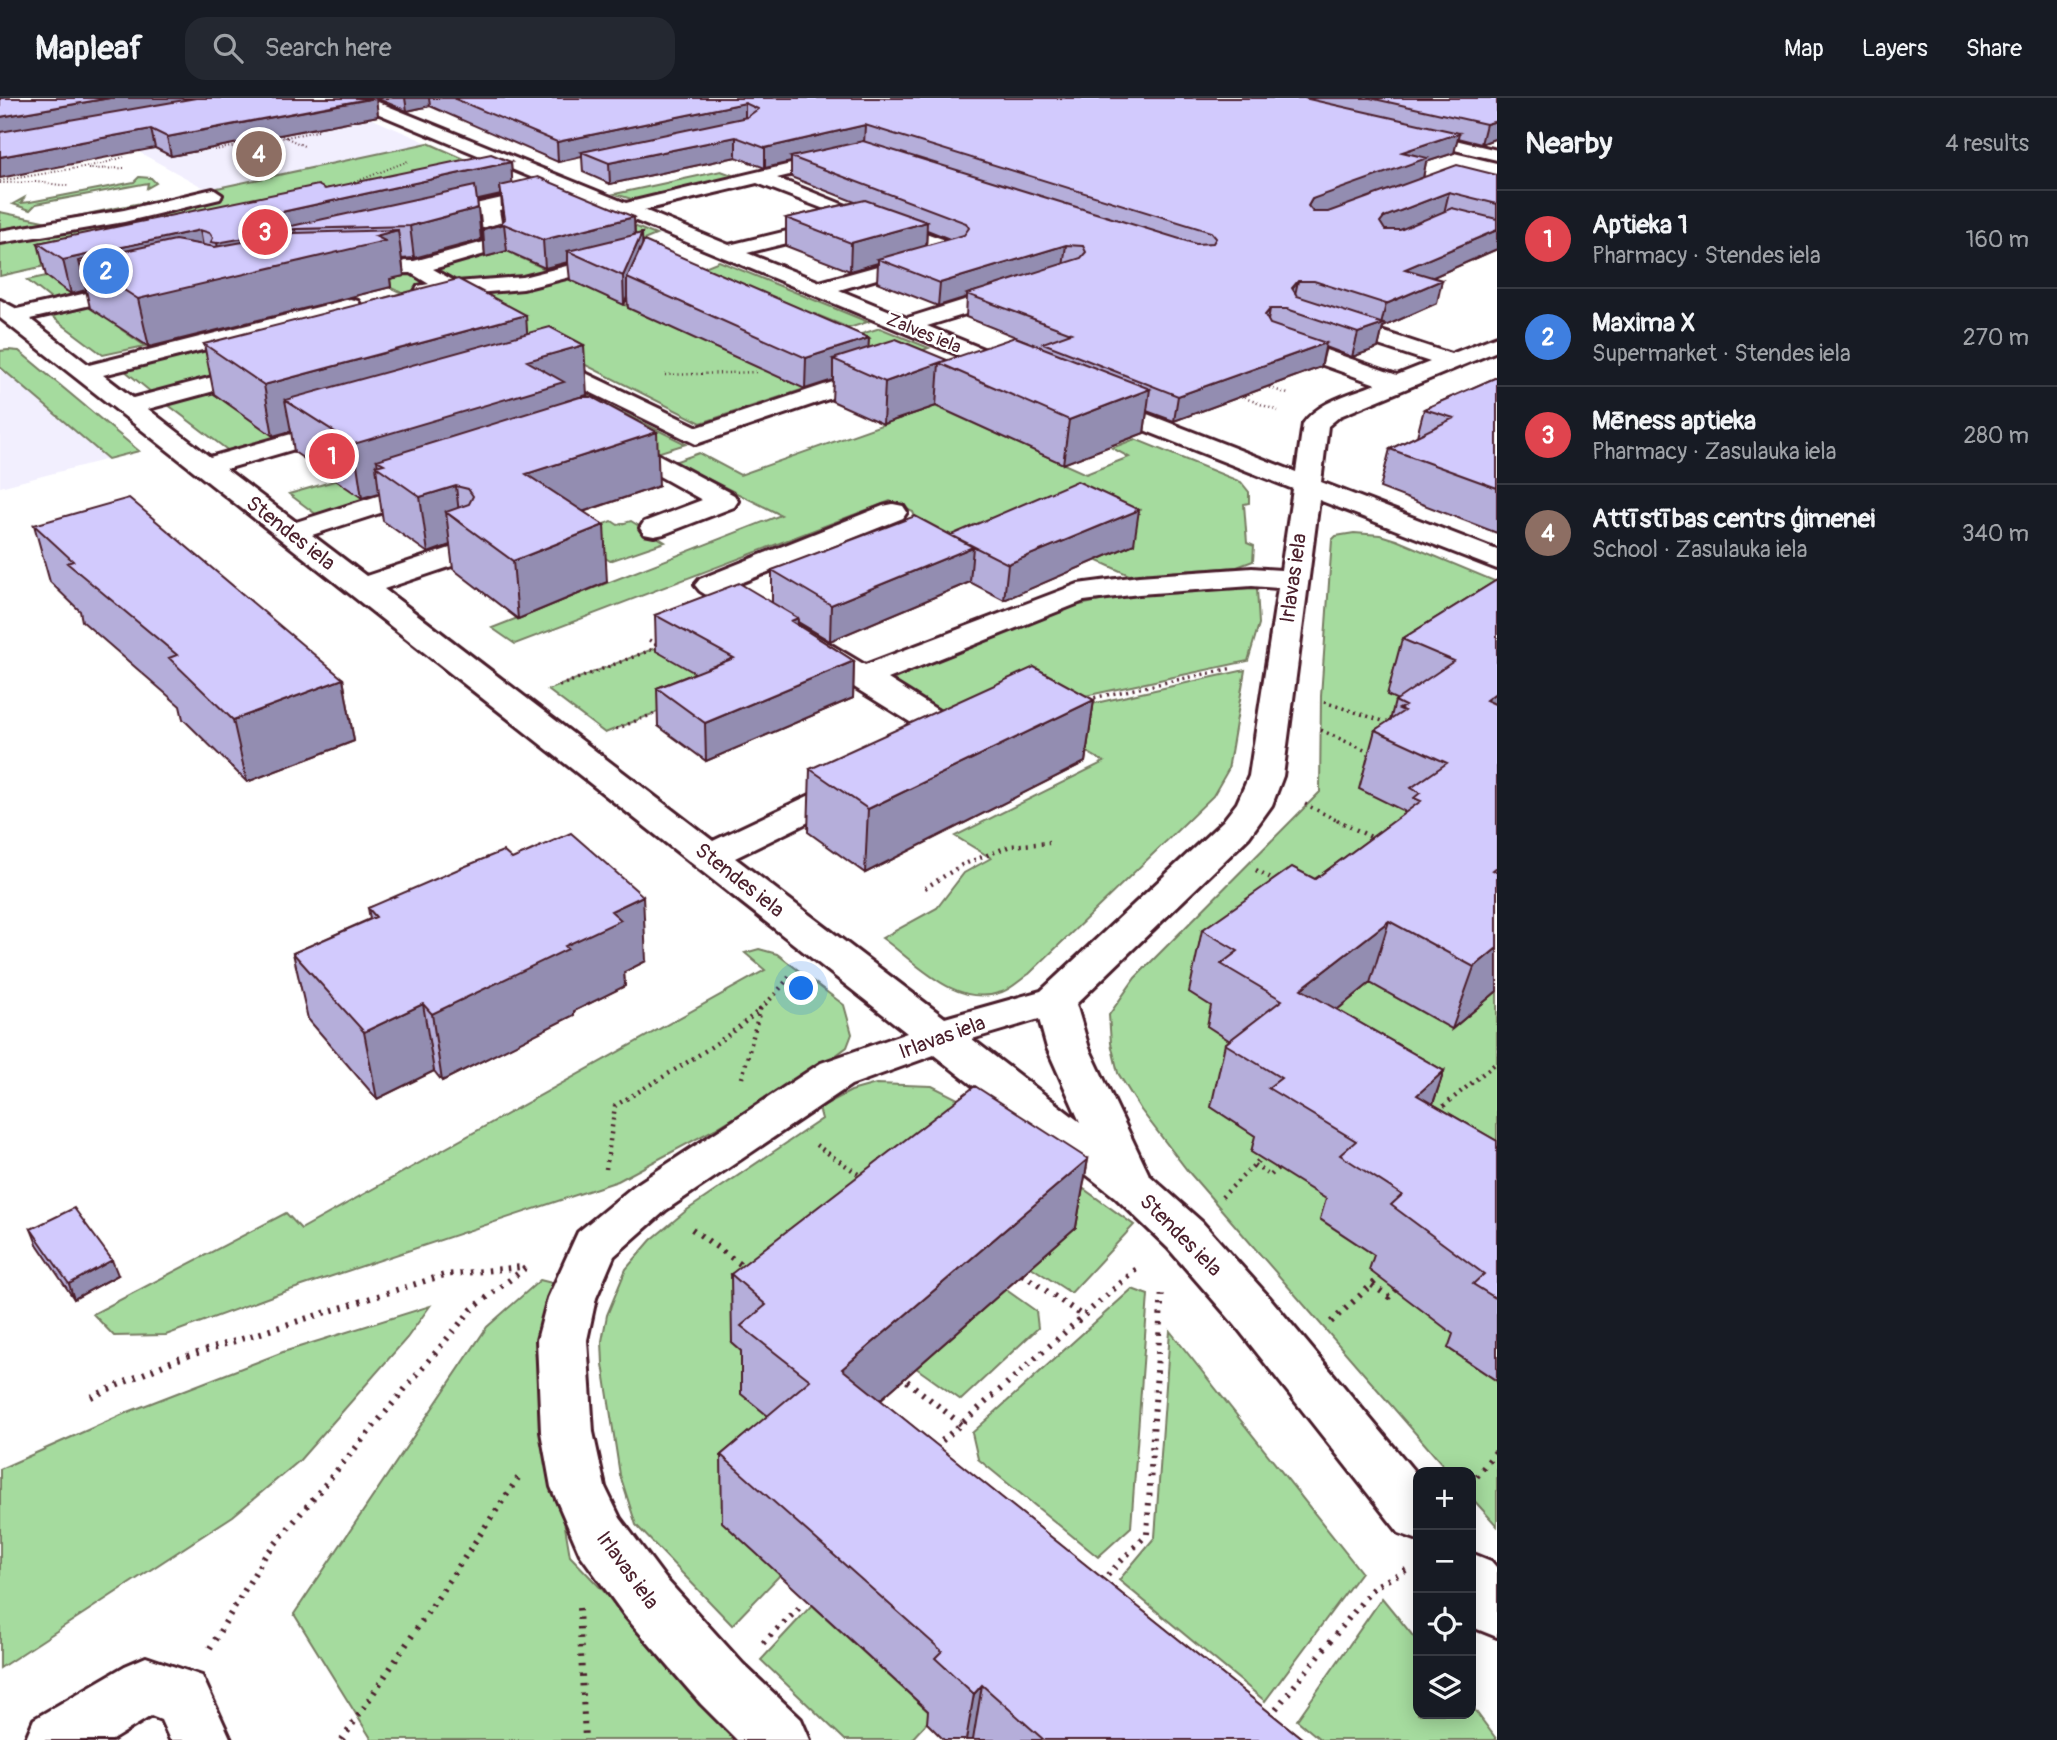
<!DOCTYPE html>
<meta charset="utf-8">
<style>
body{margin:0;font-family:Pangolin,sans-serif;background:#242831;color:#f1f3f6}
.controls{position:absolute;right:21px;bottom:21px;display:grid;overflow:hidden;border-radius:14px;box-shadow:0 4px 18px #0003}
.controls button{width:63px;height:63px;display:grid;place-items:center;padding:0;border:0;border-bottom:2px solid #363941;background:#171b24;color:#f1f3f6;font:35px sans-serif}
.you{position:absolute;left:802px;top:891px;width:24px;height:24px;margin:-18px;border:5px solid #fff;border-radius:50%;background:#1a73e8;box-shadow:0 0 0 10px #1a73e833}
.badge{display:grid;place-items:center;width:46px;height:46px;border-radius:50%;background:#0b8043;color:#fff;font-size:23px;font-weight:700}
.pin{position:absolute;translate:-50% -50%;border:4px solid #fff;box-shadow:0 2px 7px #0006}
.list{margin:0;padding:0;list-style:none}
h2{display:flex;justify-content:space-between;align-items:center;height:91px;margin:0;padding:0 28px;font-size:30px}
h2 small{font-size:23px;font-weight:400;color:#9ea1a6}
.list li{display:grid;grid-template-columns:46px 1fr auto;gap:21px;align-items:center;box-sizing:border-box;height:98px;padding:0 28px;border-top:2px solid #363941}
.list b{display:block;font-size:26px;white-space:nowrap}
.list p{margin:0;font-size:23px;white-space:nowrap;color:#9ea1a6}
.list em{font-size:23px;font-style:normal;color:#9ea1a6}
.icon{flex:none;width:38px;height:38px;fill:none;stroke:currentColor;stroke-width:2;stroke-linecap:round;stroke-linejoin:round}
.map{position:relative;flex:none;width:1497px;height:1642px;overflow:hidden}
header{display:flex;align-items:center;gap:42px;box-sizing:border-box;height:98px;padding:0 35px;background:#171b24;border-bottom:2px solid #363941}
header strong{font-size:33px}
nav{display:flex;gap:38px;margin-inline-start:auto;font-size:24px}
.search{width:490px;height:63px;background:#242831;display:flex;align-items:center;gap:18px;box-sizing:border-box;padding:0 24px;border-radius:21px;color:#9ea1a6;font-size:26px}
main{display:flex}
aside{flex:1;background:#171b24}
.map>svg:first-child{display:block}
.built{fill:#f2effe}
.green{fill:#a5db9e;stroke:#787d64;stroke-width:2}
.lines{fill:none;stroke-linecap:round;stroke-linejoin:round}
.minor-casing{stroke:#4a1f2b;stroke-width:6}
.path-far4{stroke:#4a1f2b;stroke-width:2;stroke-dasharray:1 2.5;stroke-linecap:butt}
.path-far3{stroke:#4a1f2b;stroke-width:2.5;stroke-dasharray:1 3.5;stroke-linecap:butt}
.path-far2{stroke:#4a1f2b;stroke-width:3.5;stroke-dasharray:2 4.5;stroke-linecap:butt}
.path-far1{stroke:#4a1f2b;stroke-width:4.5;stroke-dasharray:2 5;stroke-linecap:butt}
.path{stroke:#4a1f2b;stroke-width:6;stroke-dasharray:2.5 7;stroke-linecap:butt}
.minor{fill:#fff;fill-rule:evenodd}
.wall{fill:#b5aeda;stroke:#4a1f2b;stroke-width:2;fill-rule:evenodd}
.shaded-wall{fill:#938db1;stroke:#4a1f2b;stroke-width:2}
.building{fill:#d2cafd;stroke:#4a1f2b;stroke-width:2}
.labels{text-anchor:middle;stroke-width:5;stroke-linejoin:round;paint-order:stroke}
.far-street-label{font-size:18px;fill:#4a1f2b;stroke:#fff}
.street-label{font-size:21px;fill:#4a1f2b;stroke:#fff}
</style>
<header>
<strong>Mapleaf</strong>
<div class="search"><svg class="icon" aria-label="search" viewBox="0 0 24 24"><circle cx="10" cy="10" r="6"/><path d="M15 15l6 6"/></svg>Search here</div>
<nav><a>Map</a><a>Layers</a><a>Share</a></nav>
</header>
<main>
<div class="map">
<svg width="1497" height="1642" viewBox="0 0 1497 1642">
<rect width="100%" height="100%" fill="#fff"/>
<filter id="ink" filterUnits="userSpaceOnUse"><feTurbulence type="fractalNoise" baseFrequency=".0143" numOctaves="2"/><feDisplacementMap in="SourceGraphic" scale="14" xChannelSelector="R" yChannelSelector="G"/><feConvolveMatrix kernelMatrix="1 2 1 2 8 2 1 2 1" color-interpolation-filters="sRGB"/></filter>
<g filter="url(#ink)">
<path class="built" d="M324,0l104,45 -220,47 -106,-58z
M0,269l81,70 27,22 -108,28z"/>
<path class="green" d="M428,45l73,32 -194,33 -307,68v-35l116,-18 106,-25 -14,-8z
M721,73l14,5 -3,4 -94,21 -23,-7z
M139,79l12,1 5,5 -9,5 1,-5 -112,21 -6,6 -17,-6 11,-6 -3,5 9,-1 104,-20z
M561,98l95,39 -22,9 -117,12 26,12 31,10 57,30 66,-38 22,-9 149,61 -19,6 -34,-14 -103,32 46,21 122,-39 49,20 -228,75 -135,-68 -336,97 -63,-48 41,-14 27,18 250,-69 -328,58 -33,-27 278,-77 -15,-7 -63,-5 -202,49 23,16 -42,9 -56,-42z
M160,101l5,4 -165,30v-21l48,10z
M46,178l20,15 42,-3 -57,11 -24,-19z
M8,252l11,1 120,100 -31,8 -108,-92v-16z
M587,297l99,49 -29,9 -62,-30 -278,92 -28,-21 143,-41 -11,-8z
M935,308l151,68 43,-17 -17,-9 23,-9 106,43 8,10v11l-5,1 3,39 7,3 -1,15 -16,6 -108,8 -33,-15 -113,-4 -65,-32 -5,-12 -23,-11 -375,143 -23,-16 289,-113 -107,-53 25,-9 41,22z
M612,423l6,4 13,-4 34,21 -55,19 -28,-19 8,-13z
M1354,435l26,2 16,5 101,42 -109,113 67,31 -10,105 -221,182 42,50 81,132 -26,25 154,101 -27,27 49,33v145l-26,-29v-25h-22l-262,-302 -46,-60 -23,-37 -7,-30 -2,-28 26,-37 185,-186 1,-96 11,-156 4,-4z
M1250,488l7,2 2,36 -11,37 -233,50 -49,17 -76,-47c57,-25 114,-56 174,-72 59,-16 125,-17 186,-23z
M752,512l64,38 -211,85 -57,-43z
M1245,572l-17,100 -15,26 -184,178c-8,5 -18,15 -27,18 -47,17 -86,-30 -120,-54l55,-30 27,-35 27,-15 -36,-22 149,-74 -76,-44z
M759,851l18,5 67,51 8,29 -5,13 -16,12 -116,70 -97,52 -346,115 -106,39 -52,1 -21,-22 193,-101 15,16 464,-259 -20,-17z
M1370,885l82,46 45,-38v230l-213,-170z
M876,986l56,2 28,14 174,125 -63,68 -40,-26 -299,76 34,30 41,75 -27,127 -48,50 -96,-100 -16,-50 -17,-111 -1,-23 5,-26 19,-46 25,-29 36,-30 135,-91 -3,-11 32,-17z
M540,1182l12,3 -4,29 -4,90 26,154 176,184h-374l-78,-126 193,-287z
M1005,1191l31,22 2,17 -77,72 -45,-32z
M1132,1191l16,6 -17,232 -33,30 -120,-98 -6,-26z
M430,1208l-23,32 -108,123 -66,55 -233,152v-199l128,-57 155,-60z
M1170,1233l191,241 -96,129 -146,-121 36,-43z
M1382,1500l36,44v72h53v-9l26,35h-176l-24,-20z
M812,1507l121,111 -22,24h-66l-84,-80z"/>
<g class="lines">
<g class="minor-casing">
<path id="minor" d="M346,0h22l258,105 215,-51 6,1 3,4 -3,4 -70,17 97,39 10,1 78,28 3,4 -3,4 -123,36 68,28 102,-32h16l3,5 -3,5 -98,30 100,41 4,5 -4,5h-16l-663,-276zM757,85l88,34 -116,28 -85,-35zM868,125l67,27 -115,32 -73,-29z
M1405,30l92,22v10l-98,-23 -3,-4 3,-4z
M552,89l7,2 2,4 -2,4 -60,13 6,35 -3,4 -69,20 23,13 67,-5 95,-24 7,2 3,4 -3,4 -102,26 -59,5 7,23 -3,5 -20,5 -8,-2 -3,-5 3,-5 8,-2 -5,-17h-25l-3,-5 3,-5 11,-2 -18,-11 -61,1 -7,-2 -3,-4 3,-4 7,-2 64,-1 70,-19 -3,-27 -55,12 -10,-6 10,-6z
M213,91l9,6 -2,4 -96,23 -124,21v-12l124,-21z
M139,183l8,1 3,5 -3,5 -117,27 59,46 261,-66 8,2 3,5 -3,5 -255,64 30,23 129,-34 8,2 4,5 -4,5 -122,33 62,48 131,-37 9,3 4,5 -4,5 -124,36 70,53 125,-40 9,-2 9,2 4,6 -4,6 -127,41 54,41 87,-29 10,-3 10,3 4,6 -4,6 -89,30 329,252 131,-62 12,-3 12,3 5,7 -5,7 -133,65 210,160 96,-27 182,-170 14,-18 12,-27 29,-188 -26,-2 -113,8 -55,7 -196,78 83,52 5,7 -5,7 -12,3 -12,-3 -247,-154 -5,-6 5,-6 183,-73 10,-2 10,2 4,6 -4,6 -170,68 132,79 213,-81 61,-8 113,-8 29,2 12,-81 -205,-81 -3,-5 3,-5 9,-2 9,2 190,74 7,-48c16,-23 48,-30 73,-40l-109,-39 -3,-5 3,-5h16l114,40 33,-13 -107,-35 -3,-5 3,-5h16l112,37 46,-18v15l-157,65 -12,10 -7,56 176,68v19l-178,-69 -36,276 -11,29 -23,32 -173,167 13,44 60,127 53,47 67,75 149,179v64l-19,-7 -164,-208 -67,-77 -53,-51 -181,-142 -83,30 -185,125 -52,46 -18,42 -9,42 6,92 12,55 15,31 45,60 78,86 58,55 9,21h-73l-36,-36 -76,-88 -45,-62 -29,-67 -10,-55 -4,-92 11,-42 30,-66 56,-46 187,-123 86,-30 -907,-715v-18l17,9zM1039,921l8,29 33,74 -108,-83z
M556,261l142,68 177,-59h16l4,5 -4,5 -195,66 -143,-70 -16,4 -8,-2 -4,-5 4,-5z
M611,333l9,3 114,61 4,6 -4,6 -70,27 -10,2 -10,-2 -4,-6 4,-6 58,-22 -100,-56 -4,-5 4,-5z
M1471,1455l20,8 6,7v69l-20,-8 -6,-7z
M146,1559l56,19 29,64h-61l-9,-20 -10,-4 -39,24h-87l9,-21 91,-53z"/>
</g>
<path class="path-far4" d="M286,39l32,-6 -7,-4
M287,40l19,9
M248,46l38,-7 -4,-2
M208,49l7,3 33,-6
M88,71l38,-1
M0,83l101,-17 23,-7
M0,85l36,-1 33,4
M348,87l60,-24"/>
<path class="path-far3" d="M665,277l93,-3
M1265,288l23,8
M1240,298l38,15"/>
<path class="path-far2" d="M649,542l10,6
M559,588l102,-40
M1088,601l145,-31
M1324,604l68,22
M616,631l47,-19
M1321,632l52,24
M1305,706l35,18"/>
<path class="path-far1" d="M1337,722l38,19
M1256,772l21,11
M925,790l37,-23 48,-19 39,-3
M742,980l19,-72
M1441,1013l-1,-2 57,-47
M816,1047l48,33
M1254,1067l16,11 9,-9
M606,1071l9,-63c57,-36 134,-74 174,-129
M1222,1099l39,-39"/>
<path class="path" d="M692,1131l55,40
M1022,1176l61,42
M1372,1187l17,12 9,-10
M1331,1224l48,-44
M907,1283l54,43
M91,1299l84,-37 269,-85 77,-8
M935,1349l206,-182
M1471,1386l26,-34
M1101,1484l46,-48 15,-246
M579,1510l6,132
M763,1545l37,-36
M210,1550l55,-92 207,-247 57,-44
M1270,1618l104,-129 34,-18
M342,1642l176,-262"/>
<use href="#minor" class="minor"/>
</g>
<path class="wall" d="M0,0h1497v40l-16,6 -24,-6 -3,15 -28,9 -3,16 74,-3v74l-64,28 4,26 -54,24 -5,21 -26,9 -26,-10 -5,20 -147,54 -27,-10 -3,22 -81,31 -127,-58 -53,18 -51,-23 1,-21 -28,9 -177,-81 -1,-11 -3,8 -54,-25 -2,-18 -23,6 -38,-17 -22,6 -2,-28 17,-5 3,-3 -2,-26 -24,5 4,40 -67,18 -12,1 2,17 -14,3 1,8 -242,60 -59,-39 -4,-18 -15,4 -25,-18 -8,-33 287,-54 186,-27 1,21 122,34 1,18 7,-2v12l227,93 -1,10 79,13 79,-20 -60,-24 1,-20 -29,9 -61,-24 1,-19 -28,8 -64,-25v-28l69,-16 -64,-25v-15l-26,6 -29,-11 -126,27 -27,-12 -1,-15 -24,5 -128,-56 -23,5 -31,-13 2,18 -207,40 -16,-8zM927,132l23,9 -24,7z
M527,236l60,61 -21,7 93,84 -76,26 24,70 -89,37 -65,-50 -3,-24 -22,8 -45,-32 -4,-28 -17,5 -68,-46 -3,-21 -18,5 -59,-42 -10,-50z
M1497,279v156l-117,-45 10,-39 27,-13 7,-27z
M34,427l309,154 11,62 -107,41 -64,-63 -3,-13 -98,-85 -2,-10 -30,-29z
M951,437l183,9 -130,56 -34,-18 -140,59 -32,-19v3l56,36 -1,37 -147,63 -48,-35 -1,-38 38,-15 -39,-22 -1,-36 117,-13v-32z
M1497,482v411l-45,38 -82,-46 -33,27 107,61 -11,33 64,37v240l-49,-33 5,-14 -84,-64 5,-15 -54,-36 6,-20 -75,-47 4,-16 -44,-29 14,-63 5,-3 -23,-15 4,-20 -22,-14 13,-62 113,-51 89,-65v-3l-45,-22 16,-59 15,-9 5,-20 3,-1 -11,-5 15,-56z
M1094,602l-9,62 -220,111 -57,-41 2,-63z
M512,761l134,102 -22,11 1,14 -51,25v4l-132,66 -8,-10 -57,28 -69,-80 -15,-66 77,-34 -2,-11z
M1088,1061l-12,68 -196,173 424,340h-360l-17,-17 1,-12 -206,-189 -1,-67 47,-39 -27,-22v-43l-9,-8 -1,-69z
M31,1131l87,46 -44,24 -37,-55z"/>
<path class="shaded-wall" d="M110,0h109l-219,39v-20z
M376,0l2,18 -207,40 -4,-19z
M405,0h24l1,8 -23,5z
M745,5v18l-163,31v4l-24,6 -1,-20z
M1497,23v17l-16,6 5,-20z
M865,27l-1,19 -73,13v5l-26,6v-20z
M151,31l4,19 -155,30v-21z
M1459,35l-5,20 -28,9 -3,16 -115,43v-15l4,-7 90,-47z
M736,39v20l-126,27 -1,-21z
M511,64l2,30 -13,-6 1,9 -143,32 -63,2 5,32 75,-25 23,-6 6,46 -14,3 1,8 -242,60 -11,-48 85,-23 -6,-33 48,-22 4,-6 8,-2z
M1449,94l-5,21 -65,26 1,-17 4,-5z
M478,110l3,32 -67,18 -4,-32z
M634,119l1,28 -67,6v11l-23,6 -2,-28z
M927,124l-1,28 -48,9v4l-28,8 1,-28z
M504,126l3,27 -22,6 -2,-28z
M200,132l6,32 -127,-1 7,29 -15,4 -8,-34z
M1497,132v19l-98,43 6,-23z
M642,135l1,28 -16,17v19l-3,8 -1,-29z
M1066,147l-3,22 -96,27v3l-29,9 2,-23z
M1442,182l-5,23 -54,24 -5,21 -26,9 6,-24 23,-8 5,-21z
M1298,183l-5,23 -5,7 4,-23z
M1270,211l-4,23 -1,-17z
M526,217l3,45 55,-15 3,50 -21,6 2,32 -184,31 -7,-4 1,8 -2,-2 3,27 -17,5 -8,-54 -69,-44 6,31 -18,5 -9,-51z
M869,240l-2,30 -34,-9v21l-28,9 1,-31z
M1326,245l-5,24 -147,54 4,-25z
M939,265l-3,43 -53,18 2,-42z
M1150,291l-6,44 -81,31 6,-44z
M657,334l2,54 -128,43 -5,-55z
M456,388l4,37 -14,-11 4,33 -22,8 -8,-56z
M1139,412l-5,34 -130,56 4,-36z
M604,427l3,57 -89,37 -5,-58z
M973,449l-3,35 -140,59 1,-36z
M798,520l-1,37 -6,-34z
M854,563l-1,37 -147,63 -1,-38z
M343,581l11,62 -107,41 -14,-62z
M1497,594v45l-11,-37z
M1094,602l-9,62 -220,111 3,-64z
M643,798l3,65 -22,11 1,14 -51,25v4l-132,66 -10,-67 179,-103z
M1389,823l-19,62 -85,69 16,-63z
M1497,850v43l-45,38 22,-62z
M423,906l11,67 -57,28 -13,-67z
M1444,973l-22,64 -5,-40z
M1088,1061l-12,68 -238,210 4,-68z
M112,1162l6,15 -44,24 -5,-15z
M982,1587l-9,55h-7l8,-46z"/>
<path class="building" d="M0,0h110l-110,19z
M196,0h177l-206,39 -16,-8 -151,28v-25z
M453,0h851l155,35 -57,19 25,6 -115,41 -4,7 5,6h15l129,-47 40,10v29l-48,-12 -65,25 -4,5 5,8h15l52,-22 45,11v11l-92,39 37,11 -56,24 -72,-23h-16l-6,7 5,8 87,28 -26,9 -71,-24h-17l-5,6 5,9 56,19 -148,53 -135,-53 28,-10 -104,-39 114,-36 5,-6 -3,-6 -17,-1 -126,38 -62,-24 86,-24 5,-7 -3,-5 -175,-66 72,-16 333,103 17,-1 3,-5 -5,-6 -346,-107 -100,23 -29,-11 -127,26 -27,-11 165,-35 11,-8 -13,-6 -188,39z
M1370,0h127v23l-11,3z
M491,56l20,8 -234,51 -8,2 -4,6 5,6 8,2 197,-43 3,22 -68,18 -115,3 -78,14 -6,-1 2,-4 -3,-5 -10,-3 -137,30 -25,-17 280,-58 7,4z
M538,79l96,40 -91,23 -39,-16 -21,5 17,-5 5,-5 -5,-33z
M865,102l62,22 -76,21 -65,-25z
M398,132l-23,6 10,5 -247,58 -59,-38 96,-21 40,7 79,-14z
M642,135l-19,43 -55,-25z
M644,143l225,97 -63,20 -179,-80z
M458,181l68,36 -262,70 -60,-41z
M550,229l34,18 -57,16 37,21 -210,62 -69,-44z
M1015,239l135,52 -81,31 -130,-57z
M896,241l51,21 -62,22 -52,-23z
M1497,279v111l-107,-39 64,-31 -30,-9z
M580,299h12l65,35 -131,42 78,51 -91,36 -67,-49 23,-8 4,-8 -5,-7 -12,-3 -36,11 -44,-31 8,-2 -7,-4z
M1077,383l62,29 -131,54 -57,-29z
M129,400l214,181 -110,41 -64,-62 8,-3 -110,-92 6,-2 -39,-36z
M915,418l58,31 -142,58 -59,-35z
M1497,482v112l-11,8 11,5v162l-4,3 4,2v76l-23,19 -85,-46 -88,68 143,82 -27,24 80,46v158l-24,-15 11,-10 -93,-69 11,-10 -62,-40 16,-14 -88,-53 13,-10 -56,-34 57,-44 -61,-36 17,-13 -36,-21 90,-63 23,12 106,-78 -7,-3 6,-5 -9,-5 36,-25 -72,-33 29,-19 -5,-2 6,-3 -10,-5 59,-40 -52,-22z
M739,485l59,35 -7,3 63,40 -149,62 -48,-35 77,-30 -79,-43z
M1034,569l60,33 -226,109 -58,-40z
M571,735l72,63 -32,15 10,9 -56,26 3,3 -136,65 -9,-10 -59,28 -71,-79 83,-36 -8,-9 93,-40 42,-17 9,8z
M975,988l113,73 -246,210 462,371h-260l-62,-55 -8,9 -39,-36 7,-7 -221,-196 89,-75 -69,-54 25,-21 -35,-31z
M74,1110l38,52 -43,24 -38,-55z"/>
</g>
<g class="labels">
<g class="far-street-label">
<text transform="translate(924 235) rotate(22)" y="6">Zalves iela</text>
</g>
<g class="street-label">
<text transform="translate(291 435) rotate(38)" y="7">Stendes iela</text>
<text transform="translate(1293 480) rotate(-82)" y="7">Irlavas iela</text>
<text transform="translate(740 782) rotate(38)" y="7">Stendes iela</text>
<text transform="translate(942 939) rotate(-20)" y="7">Irlavas iela</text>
<text transform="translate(1181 1137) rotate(45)" y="7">Stendes iela</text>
<text transform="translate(628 1472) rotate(54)" y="7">Irlavas iela</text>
</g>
</g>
</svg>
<div class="controls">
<button>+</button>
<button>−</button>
<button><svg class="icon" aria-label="locate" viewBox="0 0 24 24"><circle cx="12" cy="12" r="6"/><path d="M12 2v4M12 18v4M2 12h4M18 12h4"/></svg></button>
<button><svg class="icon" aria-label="layers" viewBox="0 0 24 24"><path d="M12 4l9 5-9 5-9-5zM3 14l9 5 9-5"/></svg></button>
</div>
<div class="you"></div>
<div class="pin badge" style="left:332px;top:358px;background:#e0444e">1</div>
<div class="pin badge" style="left:106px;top:173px;background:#3f7fe0">2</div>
<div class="pin badge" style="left:265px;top:134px;background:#e0444e">3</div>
<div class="pin badge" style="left:259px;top:56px;background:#8d6e63">4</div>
</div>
<aside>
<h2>Nearby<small>4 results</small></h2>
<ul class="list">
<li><span class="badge" style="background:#e0444e">1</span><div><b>Aptieka 1</b><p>Pharmacy · Stendes iela</p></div><em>160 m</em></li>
<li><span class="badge" style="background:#3f7fe0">2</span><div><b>Maxima X</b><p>Supermarket · Stendes iela</p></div><em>270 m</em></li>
<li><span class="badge" style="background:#e0444e">3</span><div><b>Mēness aptieka</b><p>Pharmacy · Zasulauka iela</p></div><em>280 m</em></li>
<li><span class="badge" style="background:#8d6e63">4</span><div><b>Attīstības centrs ģimenei</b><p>School · Zasulauka iela</p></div><em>340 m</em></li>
</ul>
</aside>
</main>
